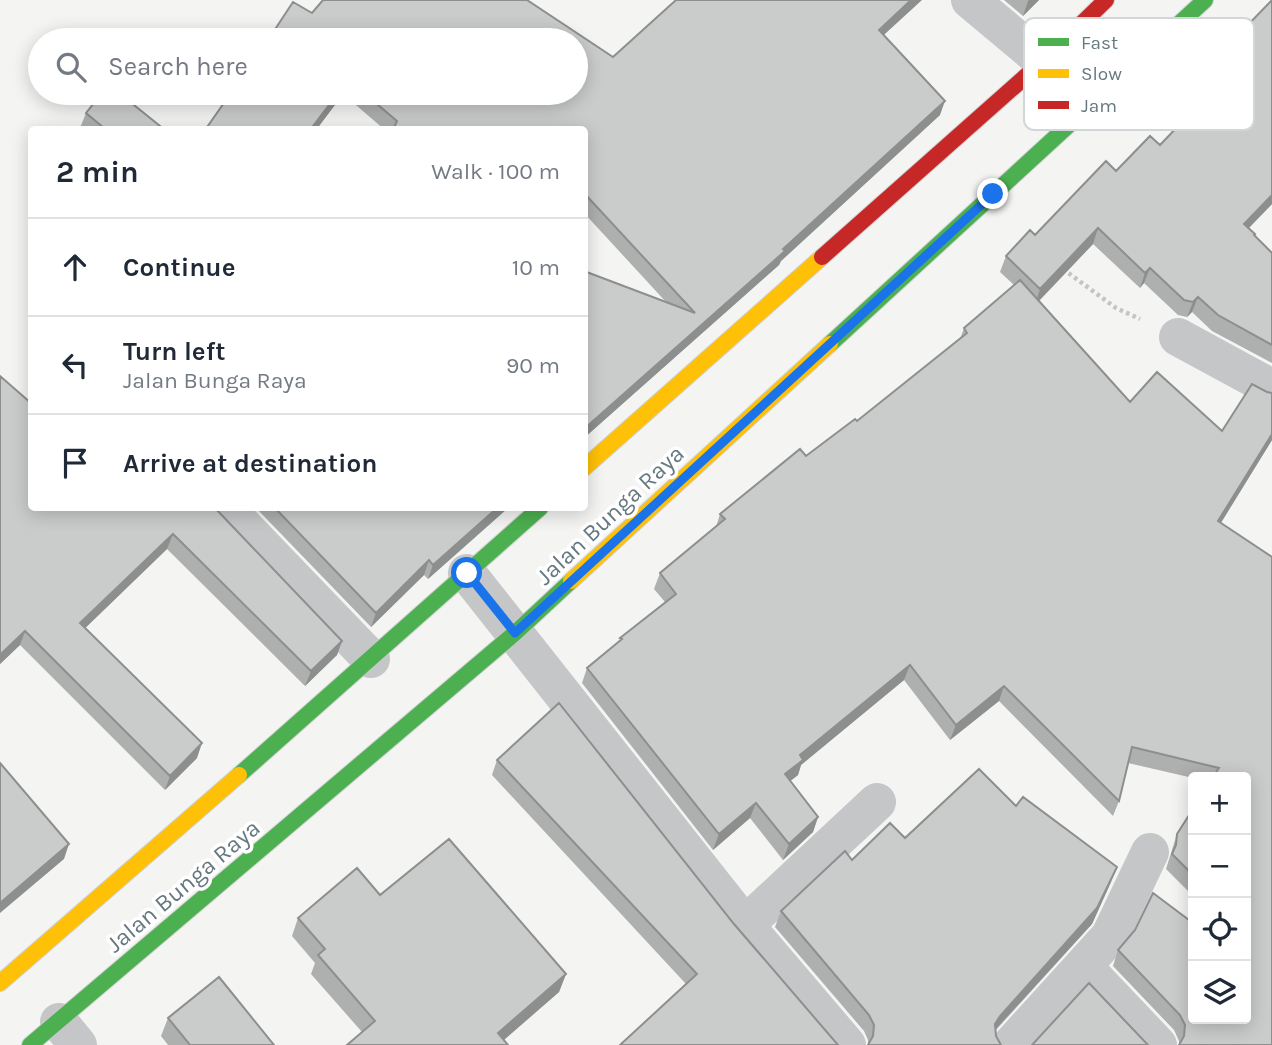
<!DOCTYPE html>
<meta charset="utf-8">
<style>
body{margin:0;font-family:Karla,sans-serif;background:#f2f2f3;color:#1f2937}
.controls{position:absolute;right:21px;bottom:21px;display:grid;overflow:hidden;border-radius:7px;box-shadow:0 4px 18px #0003}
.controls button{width:63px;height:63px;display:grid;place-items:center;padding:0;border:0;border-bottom:2px solid #e0e1e3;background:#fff;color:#1f2937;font:35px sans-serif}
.stop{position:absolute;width:21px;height:21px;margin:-16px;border:5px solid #1a73e8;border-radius:50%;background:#fff}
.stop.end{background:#1a73e8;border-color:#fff;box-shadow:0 2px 7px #0008}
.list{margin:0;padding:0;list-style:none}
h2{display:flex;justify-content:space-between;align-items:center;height:91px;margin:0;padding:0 28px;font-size:30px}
h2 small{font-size:23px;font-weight:400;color:#747a83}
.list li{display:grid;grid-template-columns:46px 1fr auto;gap:21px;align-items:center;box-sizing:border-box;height:98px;padding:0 28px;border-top:2px solid #e0e1e3}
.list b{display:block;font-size:26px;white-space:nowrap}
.list p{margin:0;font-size:23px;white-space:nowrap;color:#747a83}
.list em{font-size:23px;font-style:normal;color:#747a83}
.icon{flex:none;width:38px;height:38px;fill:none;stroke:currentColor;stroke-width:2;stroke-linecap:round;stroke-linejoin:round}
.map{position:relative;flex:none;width:1272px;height:1045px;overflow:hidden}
.search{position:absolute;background:#fff;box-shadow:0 4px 18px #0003;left:28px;top:28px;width:560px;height:77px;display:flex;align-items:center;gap:18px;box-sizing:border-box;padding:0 24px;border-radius:38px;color:#747a83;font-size:26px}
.panel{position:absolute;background:#fff;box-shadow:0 4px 18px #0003;left:28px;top:126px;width:560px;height:385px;border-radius:7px}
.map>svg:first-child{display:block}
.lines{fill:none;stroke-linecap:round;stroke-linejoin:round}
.fast-casing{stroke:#cfd0d0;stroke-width:18}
.slow-casing{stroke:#cfd0d0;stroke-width:18}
.jam-casing{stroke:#cfd0d0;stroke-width:18}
.path{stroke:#c3c4c4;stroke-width:4.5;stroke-dasharray:3.5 3.5;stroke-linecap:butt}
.street{stroke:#c4c6c7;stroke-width:38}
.fast{stroke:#4caf50;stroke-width:16}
.slow{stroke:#ffc107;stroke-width:16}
.jam{stroke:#c62828;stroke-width:16}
.wall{fill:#aeafaf}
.shaded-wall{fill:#8d8f8f}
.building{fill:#cacccc;stroke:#8d8f8f;stroke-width:2}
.route{stroke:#1a73e8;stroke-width:9}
.labels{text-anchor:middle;stroke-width:7;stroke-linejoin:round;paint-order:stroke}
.street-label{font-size:24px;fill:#677980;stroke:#fff}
.key{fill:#fff;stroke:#d1d7d9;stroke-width:2}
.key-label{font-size:19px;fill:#677980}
</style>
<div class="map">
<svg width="1272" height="1045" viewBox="0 0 1272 1045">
<rect width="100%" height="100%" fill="#f4f4f3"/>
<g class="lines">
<g class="fast-casing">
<path id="fast" d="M830,344l375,-344
M239,775l301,-267
M30,1045l485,-412 56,-52"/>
</g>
<g class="slow-casing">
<path id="slow" d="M584,468l238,-211
M571,581l259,-237
M0,983l239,-208"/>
</g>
<g class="jam-casing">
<path id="jam" d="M822,257l221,-196 63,-61"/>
</g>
<path class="path" d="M1063,269l53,39 24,11"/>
<path class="street" d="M970,0l73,61
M1178,337l94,51
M226,508l145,151
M467,573l278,352 102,120
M745,925l132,-123
M1083,966l75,79
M59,1022l19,23
M1011,1045l99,-109 40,-84"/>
<use href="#fast" class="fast"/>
<use href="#slow" class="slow"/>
<use href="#jam" class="jam"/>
</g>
<path class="wall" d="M1004,0h35l-16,16z
M1272,0v204l-23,24 6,6 -1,2 18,17v110l-60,-32 -20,-19 -5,5 -9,-2 -34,-32 -4,5 -47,-44 -54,57 91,101 27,-30 65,59 30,-47 15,8 5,1v47l-51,83 51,34v488h-93v-4l-5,-11 -61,-64 5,-16 17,-20 18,-37 40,30v96h53v-242h-53v1l-65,-15 -9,38 -6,15 -114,-115 -49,39 -46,-60 -103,85 -3,10 -8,6 28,36 -5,15 -30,28 -33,-42 -37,32 -131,-167 5,-15 32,-27 1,-3 45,-36 -11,-13 6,-16 56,-46 4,-13 80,-65 6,7 49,-37 2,2 103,-82 4,-11 50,-43 -14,-13 6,-16 24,-26 5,5 71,-74 10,10 34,-35 10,9 56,-59 -10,-9 6,-15z
M312,13l301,44 271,-22 56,80 -159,146 -2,4 -195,173 82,-136 -82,-89v-83h-199l-42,-36 -27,36h-111l26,-37h345z
M86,113l79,17h-82l-3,-2z
M0,376l32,132h183l127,133 -5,14 -32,31 -138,-137 -82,79 112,130 -32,32 -145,-145 -20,19z
M256,508h252l-80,71 -4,-4 -53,52z
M497,760l237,164 104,121 -152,-61 -194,-209z
M1016,806l95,76 -19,42 -96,106v6l-128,9v-5l-4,-9 -89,-104 6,-16 71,-51 53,-22z
M1193,809v87l-27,-27 11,-35z
M380,895l186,79 -7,18 -55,48 -142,-8 -51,-58 4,-11 -23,-27 6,-18z
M168,1018l106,27h-106l-7,-9z"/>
<path class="shaded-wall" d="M911,0h11l-48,44 5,-14z
M1029,0h10l-16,16 5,-15z
M338,93h6l-28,37h-6z
M945,101l-5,14 -159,146 -2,4 -195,173v-9l199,-180z
M1272,195v9l-34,35 6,-15z
M1098,228l-5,16 -58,61 5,-16z
M1150,268l-6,15 -4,5 5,-15z
M1198,297l-6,15 -5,5 6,-15z
M1272,434v6l-60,97 6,-16z
M497,508h11l-80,71 5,-14z
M173,534l-6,15 -92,89 5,-15z
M429,560l-5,15 -53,52 5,-14z
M25,631l-5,14 -20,19v-9z
M342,641l-5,14 -32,31 6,-15z
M910,665l-6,15 -103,85 -3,10 -19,15 6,-16 15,-19z
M1004,686l-5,15 -49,39 6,-15z
M202,743l-5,15 -32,32 5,-14z
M756,803l-6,15 -37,32 6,-16z
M818,817l-5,15 -30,28 6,-16z
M69,844l-5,15 -64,54v-10z
M1117,867l-6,15 -19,42 -98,107 1,-7 5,-8z
M566,974l-7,18 -61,53v-12z"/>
<path class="building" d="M323,0h204l86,57 63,-57h235l-32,30 66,71 -162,148 2,2 -201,178v-158l111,42 -111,-120v-63h-191l4,-9 -33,-28h212v-53h-308l25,-38 19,11z
M1272,0v195l-28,29 11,10 -1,1 18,18v92l-54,-30 -20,-18 -5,5 -9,-2 -34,-32 -5,5 -47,-45 -58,61 -34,-33 24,-26 5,5 71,-74 10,10 34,-35 10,9 66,-69 -14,-14z
M102,93h17l46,37h-62l1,-2 -18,-15z
M231,93h107l-28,37h-105z
M1020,280l110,122 27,-30 65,59 30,-47 15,8 5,1v41l-54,87 54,36v488h-93l5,-9 1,-11 -5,-10 -62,-65 17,-20 18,-37 40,30v96h53v-242h-33l6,-9 -87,-21 -13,54 -115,-115 -48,39 -46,-60 -110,90 3,5 -18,14 33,43 -29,27 -33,-41 -37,31 -132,-166 35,-29 -2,-1 56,-44 -16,-21 65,-54 -5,-5 80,-65 6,7 49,-37 2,2 110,-88 -3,-5z
M0,376l32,28v104h183l127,133 -31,30 -138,-137 -93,89 122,120 -32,33 -145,-145 -25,24z
M275,508h222l-64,57 -4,-5 -53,53z
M559,703l175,221 104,121h-218l77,-71 -200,-214z
M0,763l69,81 -69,59z
M979,769l37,37 7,-9 94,70 -20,41 -97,108 -5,8 1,12 5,9h-133l5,-9 1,-11 -5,-10 -88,-104 64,-60 7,9 38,-37 15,15z
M1193,809v66l-21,-21 4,-9 1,-11z
M449,839l117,135 -68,59 10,12h-161l28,-24 -57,-66 7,-6 -27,-31 59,-50 23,27z
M219,977l55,68h-84l-22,-27z
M1089,983l59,62h-116z"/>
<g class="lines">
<path class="route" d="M467,573l48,60 478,-439"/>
</g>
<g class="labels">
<g class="street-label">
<text transform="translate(610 515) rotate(-43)" y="8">Jalan Bunga Raya</text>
<text transform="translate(183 886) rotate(-40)" y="8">Jalan Bunga Raya</text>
</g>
</g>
<rect x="1024" y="18" width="230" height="112" rx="10" class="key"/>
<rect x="1038" y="38" width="31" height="8" fill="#4caf50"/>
<rect x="1038" y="69" width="31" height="9" fill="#ffc107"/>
<rect x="1038" y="101" width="31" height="8" fill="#c62828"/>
<g class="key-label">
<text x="1081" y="49">Fast</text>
<text x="1081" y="80">Slow</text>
<text x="1081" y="112">Jam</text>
</g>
</svg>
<div class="controls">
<button>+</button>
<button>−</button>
<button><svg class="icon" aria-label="locate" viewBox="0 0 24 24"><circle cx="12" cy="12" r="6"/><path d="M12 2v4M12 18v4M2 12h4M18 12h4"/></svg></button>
<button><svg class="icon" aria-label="layers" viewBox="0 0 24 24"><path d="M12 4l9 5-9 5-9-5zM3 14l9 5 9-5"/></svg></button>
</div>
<div class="stop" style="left:467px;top:573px"></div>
<div class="stop end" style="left:993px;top:194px"></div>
<div class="search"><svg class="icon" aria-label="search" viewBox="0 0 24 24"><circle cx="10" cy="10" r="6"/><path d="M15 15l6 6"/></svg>Search here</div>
<section class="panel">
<h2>2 min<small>Walk · 100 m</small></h2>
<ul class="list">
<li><svg class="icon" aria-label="ahead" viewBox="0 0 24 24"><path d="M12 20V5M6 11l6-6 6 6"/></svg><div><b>Continue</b></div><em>10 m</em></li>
<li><svg class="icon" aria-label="left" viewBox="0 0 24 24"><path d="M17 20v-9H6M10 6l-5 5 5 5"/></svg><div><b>Turn left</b><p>Jalan Bunga Raya</p></div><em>90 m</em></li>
<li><svg class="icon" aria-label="arrive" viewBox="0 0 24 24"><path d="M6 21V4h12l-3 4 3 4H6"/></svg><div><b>Arrive at destination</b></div></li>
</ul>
</section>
</div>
